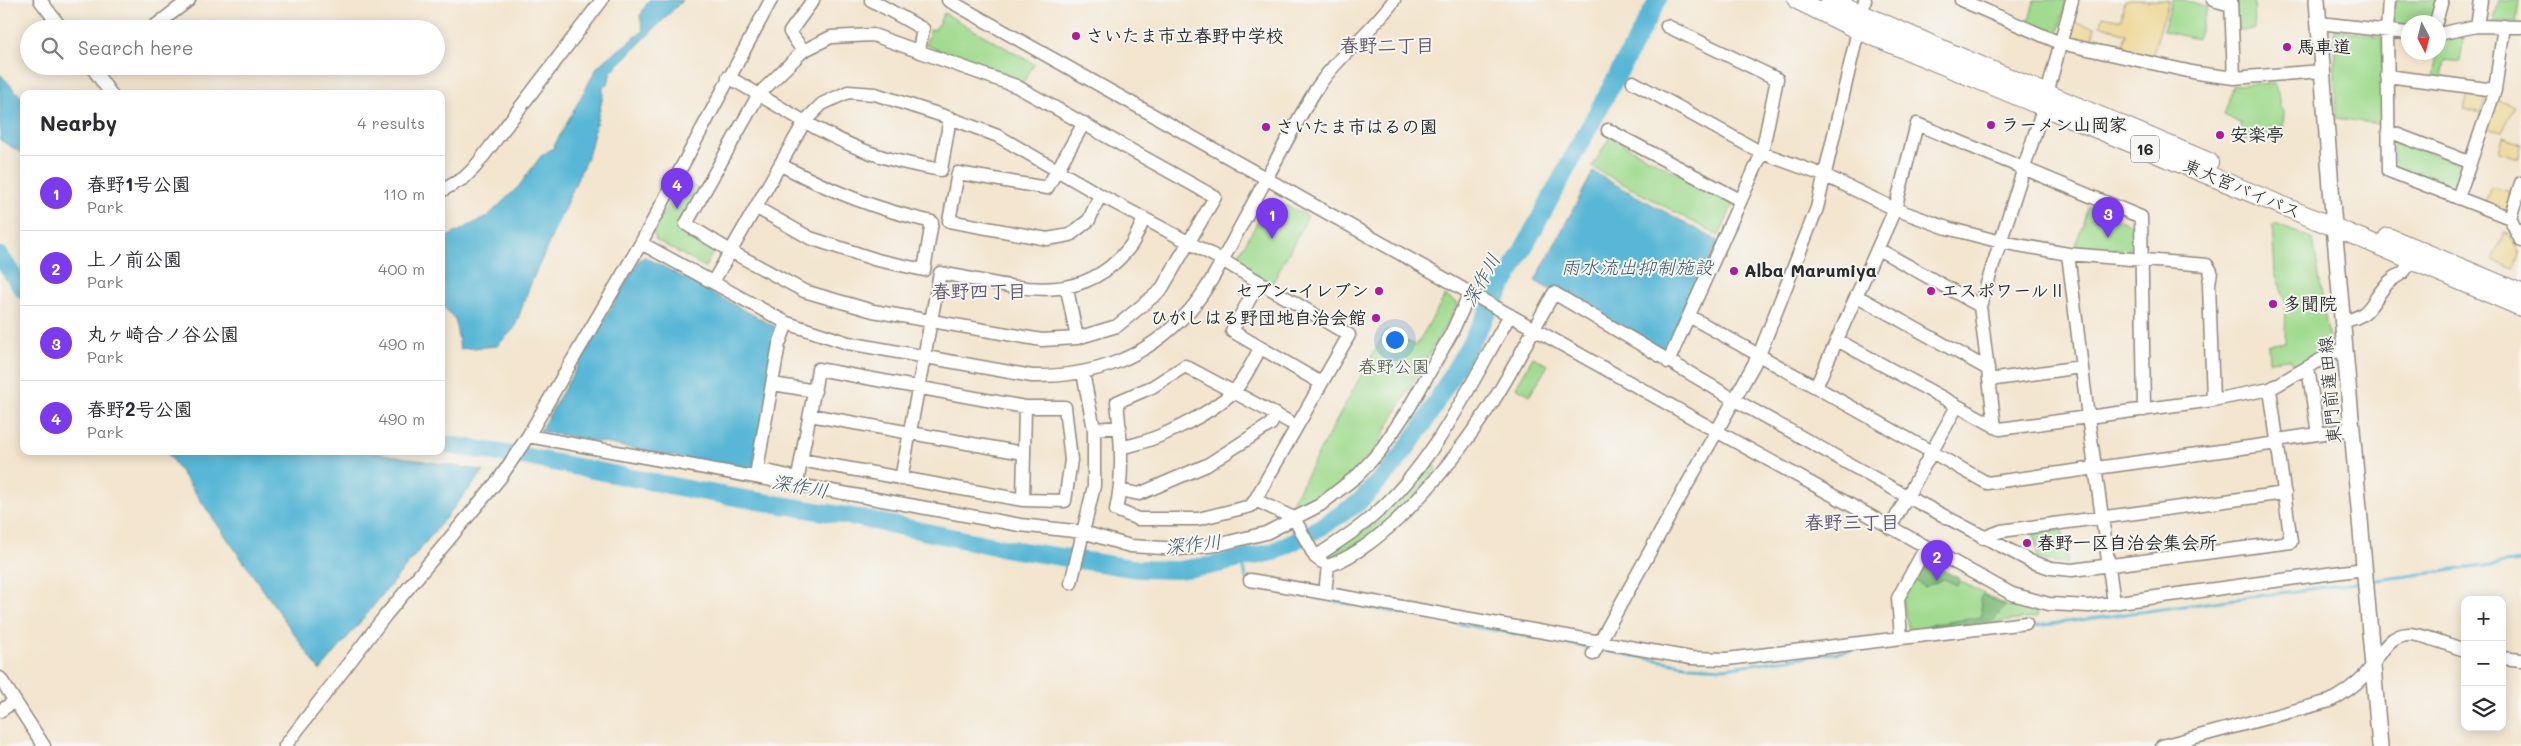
<!DOCTYPE html>
<meta charset="utf-8">
<style>
body{margin:0;font-family:Mali,"Klee One",sans-serif;background:#f2f2f3;color:#2b2b33}
.controls{position:absolute;right:15px;bottom:15px;display:grid;overflow:hidden;border-radius:10px;box-shadow:0 2px 12px #0003}
.controls button{width:45px;height:45px;display:grid;place-items:center;padding:0;border:0;border-bottom:1px solid #e1e1e2;background:#fff;color:#2b2b33;font:25px sans-serif}
.compass{position:absolute;left:2401px;top:15px;width:45px;height:45px;border-radius:50%;background:#fff;box-shadow:0 2px 12px #0003;rotate:173deg}
.you{position:absolute;left:1394px;top:339px;width:18px;height:18px;margin:-12px;border:4px solid #fff;border-radius:50%;background:#1a73e8;box-shadow:0 0 0 8px #1a73e833}
.badge{display:grid;place-items:center;width:32px;height:32px;border-radius:50%;background:#7c3aed;color:#fff;font-size:16px;font-weight:700}
.pin{position:absolute;translate:-50% -41px;filter:drop-shadow(0 1px 2px #0008)}
.pin::after{content:'';position:absolute;top:26px;width:18px;height:15px;background:inherit;clip-path:polygon(0 0,100% 0,50% 100%)}
.list{margin:0;padding:0;list-style:none}
h2{display:flex;justify-content:space-between;align-items:center;height:65px;margin:0;padding:0 20px;font-size:21px}
h2 small{font-size:16px;font-weight:400;color:#7c7c81}
.list li{display:grid;grid-template-columns:32px 1fr auto;gap:15px;align-items:center;box-sizing:border-box;height:75px;padding:0 20px;border-top:1px solid #e1e1e2}
.list b{display:block;font-size:19px;white-space:nowrap}
.list p{margin:0;font-size:16px;white-space:nowrap;color:#7c7c81}
.list em{font-size:16px;font-style:normal;color:#7c7c81}
.icon{flex:none;width:28px;height:28px;fill:none;stroke:currentColor;stroke-width:2;stroke-linecap:round;stroke-linejoin:round}
.map{position:relative;flex:none;width:2521px;height:746px;overflow:hidden}
.search{position:absolute;background:#fff;box-shadow:0 2px 12px #0003;left:20px;top:20px;width:425px;height:55px;display:flex;align-items:center;gap:12px;box-sizing:border-box;padding:0 18px;border-radius:28px;color:#7c7c81;font-size:19px}
.panel{position:absolute;background:#fff;box-shadow:0 2px 12px #0003;left:20px;top:90px;width:425px;height:365px;border-radius:10px}
.map>svg:first-child{display:block}
.green{fill:#a0db8f;stroke:#66835d}
.forest{fill:#80bb7a;stroke:#567352}
.sand{fill:#eeda9e;stroke:#8c8264}
.water{fill:#58b7d6;stroke:#427180}
.lines{fill:none;stroke-linecap:round;stroke-linejoin:round}
.stream{stroke:#58b7d6;stroke-width:3}
.river{stroke:#58b7d6;stroke-width:18}
.minor-casing{stroke:#8f887c;stroke-width:15}
.major-casing{stroke:#8f887c;stroke-width:18}
.highway-casing{stroke:#8f887c;stroke-width:20}
.minor{stroke:#fff;stroke-width:12}
.major{stroke:#fff;stroke-width:15}
.highway{stroke:#fff;stroke-width:18}
.poi-dot{fill:#b5179e;stroke:#f6f6f2;stroke-width:2}
.labels{text-anchor:middle;stroke-width:4;stroke-linejoin:round;paint-order:stroke}
.shield{fill:#f6f6f2;stroke:#686867;stroke-width:1}
.shield-label{font-size:16px;font-weight:bold;fill:#2b2b2b}
.poi-label{font-size:18px;font-weight:bold;fill:#2b2b2b;stroke:#f6f6f2;text-anchor:start}
.street-label{font-size:18px;fill:#2b2b2b;stroke:#f6f6f2}
.park-label{font-size:18px;fill:#485744;stroke:#f6f6f2}
.neighbourhood-label{font-size:19px;font-weight:bold;fill:#625872;stroke:#f6f6f2}
.water-label{font-size:19px;font-style:italic;fill:#3b5c67;stroke:#f6f6f2}
</style>
<div class="map">
<svg width="2521" height="746" viewBox="0 0 2521 746">
<rect width="100%" height="100%" fill="#f6f6f2"/>
<filter id="ink" filterUnits="userSpaceOnUse"><feTurbulence type="fractalNoise" baseFrequency=".02" numOctaves="2"/><feDisplacementMap in="SourceGraphic" scale="10" xChannelSelector="R" yChannelSelector="G"/><feConvolveMatrix kernelMatrix="1 2 1 2 8 2 1 2 1" color-interpolation-filters="sRGB"/></filter>
<filter id="wash" filterUnits="userSpaceOnUse"><feTurbulence type="fractalNoise" baseFrequency=".0096" numOctaves="4" result="noise"/><feDisplacementMap in="SourceGraphic" scale="20" xChannelSelector="R" yChannelSelector="G"/><feGaussianBlur stdDeviation="1.12" result="paint"/><feColorMatrix in="noise" values="0 0 0 0 0 0 0 0 0 0 0 0 0 0 0 0 0 1.4 0 .05"/><feComposite in="paint" operator="in"/></filter>
<g filter="url(#wash)">
<rect width="100%" height="100%" fill="#f3e5ce"/>
<path class="green" d="M2035,0h31l-9,38 -30,-12z
M2172,0h13l23,7 -11,32 -34,-8z
M2235,0h19l1,29 -18,1z
M2394,0h43l-5,22h-24v7l-16,-3z
M2499,0h20l-3,22h-23z
M944,13l90,51 -11,19 -97,-38 4,-16 5,1z
M2334,29l48,8 2,88 -48,-7z
M2464,36l-4,26 -15,-2 -3,19 -9,-1 6,-38z
M2274,83l6,16v9l4,3 -1,23 -47,6 6,-16 -18,-9 10,-30z
M1610,137l123,67 -14,32 -127,-69z
M2393,139l70,27 -8,23 -3,1 -57,-21z
M682,181l18,9 -22,38 37,21 -10,18 -49,-27 -3,-10z
M1271,198l37,18 -36,68 -37,-22z
M2088,206l50,22v22l-63,-2z
M2275,224l38,15 17,107 -33,22 -7,-9 -21,2 -1,-16 17,-3 1,-39 -11,-30 -3,-47z
M1445,296l13,7 -83,146 -32,33 -24,18 -26,13 -6,-2 99,-181 30,16z
M1533,357l15,8 -18,30 -14,-8z
M1429,462l8,6 -24,30 -44,40 -40,24 -7,-5z
M2062,528l6,36 -30,-5 -4,-27z
M1924,562l83,44 30,6 1,5 -128,18 -8,-35z"/>
<path class="forest" d="M1933,565l27,14 -3,6 -13,-6 -20,8 -11,-8 7,-12 10,3z
M1982,595l23,11 -11,14 -65,10 -1,-5 54,-8 -2,-18z"/>
<path class="sand" d="M2124,0h45l-17,56 -30,-5 4,-17 -25,-9 2,-9 18,4z
M2071,21l24,6 -5,19 -23,-8z
M2469,91l16,1 1,4 -5,17 -17,-4z
M2496,100l19,6 -13,26 -16,-4z
M2503,137l18,7 -1,14 -21,-6z
M2491,187l21,5 -6,19 -21,-8z
M2504,232l5,1 10,20 -5,16 -22,-8z"/>
<path class="water" d="M649,0h34l-72,72 -3,12 -5,2v10l-14,57 -58,130 -17,46 -17,17 -37,3 -5,-30 -14,-15v-64l47,-24 31,-30 22,-30 12,-8 45,-82 45,-35 -3,-15z
M0,74l24,26v54l-24,-14z
M1593,172l125,69 -53,112 -130,-72z
M645,257l134,72 -27,142 -212,-40 99,-171z
M166,451h199l119,20 -164,200z"/>
<g class="lines">
<path class="stream" d="M1242,559l4,19
M2370,581l151,-20
M1300,595l292,53
M2029,627l333,-45
M1600,650l91,16 33,2 152,-21"/>
<path class="river" d="M0,256l24,35
M441,444l86,13 166,33 166,28 145,30 134,21 39,1 32,-4 64,-14 48,-25 37,-24 37,-39 28,-39 80,-139 155,-286"/>
</g>
</g>
<g filter="url(#ink)">
<g class="lines">
<g class="minor-casing">
<path id="minor" d="M40,0l22,29
M871,0l52,29 -4,21
M948,0l770,432 294,162 37,10 40,2 275,-37
M1961,0l99,43 137,30 37,5 88,-7
M2213,0l18,5
M2231,0l3,78
M2389,0l-2,30 2,141 121,47
M2436,22l6,-22
M2319,23l89,10
M1667,26l110,53 -15,74 -94,209
M2477,26l4,-26
M151,29l38,-29
M2438,34l39,-8 44,1
M873,35l143,51 199,111 -54,93 -44,36 -40,12 -35,2 -169,-29 -69,-20 -72,-39 -46,-28 73,-130 44,-43 28,-14z
M803,51l-13,-19 23,-32
M91,66l20,28
M2387,76l108,14
M728,77c44,24 88,55 135,73 25,10 51,15 78,20l9,-52
M1633,82l129,71 64,23 69,33 52,19 54,14 67,12 139,11 4,6 -2,13 4,116
M2047,94l25,-94
M1084,123l-37,65 -89,-15 -9,48 98,18 23,-4 19,-15 11,-25
M1608,130l132,70
M2388,131l81,31
M2521,183l-11,35 11,23
M441,191l23,-13 11,-11 127,-167
M2458,198l37,-108 9,-64
M757,208l53,30 67,22 47,10 8,-48c-57,-13 -99,-30 -151,-57
M641,243l146,80 61,20 184,33c63,1 115,-18 158,-66 19,-22 33,-51 47,-77 26,-47 50,-96 78,-142 22,-35 56,-58 79,-91
M1878,249l102,57
M713,282l92,-161 17,-17 26,-12 27,2 75,24 48,18 102,59 122,65 127,75 -94,165 -4,6 -53,13h-60l-22,-9c8,-36 5,-71 1,-108l35,-15 33,-21 112,60
M1259,282l-27,49 89,52
M1067,289l10,49
M1857,296l131,73
M1689,316l298,167 291,-40
M2343,321c30,-4 28,-22 46,-39 12,-11 14,-4 21,-22
M787,323l-8,21 -22,125 41,9c6,-36 14,-72 20,-109l207,38h40l6,53 -6,41 -42,-1 -222,-40
M1837,340l163,89 88,-12 -20,-163
M2308,368l10,66
M1989,380l92,-13
M773,384l42,7
M1816,387l79,-178 22,-85 224,93 3,193
M810,415l213,38
M1995,427l-15,-121 63,-198
M1094,429l26,-2
M528,436l492,89 63,7 47,14 50,3 37,-4 49,-12 54,-28 38,-30 22,-24 29,-43 42,-74 19,-41
M2277,440l75,-11
M1122,447c33,-5 87,-32 112,-56 10,-10 18,-29 26,-42
M901,479l39,-206c67,11 137,39 188,-24 7,-8 11,-20 16,-30
M1120,490l19,4 68,-29 64,-41 5,-10
M1023,500l2,-93
M1255,500l39,18
M1294,518l21,39 7,5
M1890,528l67,-122
M1983,538l18,-7 284,-38
M1315,557c20,-13 41,-26 59,-42 61,-52 96,-131 136,-200
M1328,566c27,-10 48,-27 69,-46 36,-34 66,-73 93,-114 24,-36 42,-76 64,-113l181,107 173,97 124,65 19,6 21,2 219,-28 -21,-153
M1250,580l441,78 36,1 299,-36
M1071,583l23,-97v-57l-11,-56
M1325,593l3,-27
M2114,603l-26,-186 125,-17 57,-11 64,-37 11,-2
M1901,637l-3,-39 28,-51
M1593,654l166,-299 58,-147 48,-208
M2502,658l19,2
M0,678l44,68
M0,711l15,-10
M285,746l100,-130 115,-138 28,-42 113,-193 130,-243
M2162,746l168,-45c13,-7 24,-15 34,-25 14,-14 21,-41 44,-42 12,-1 43,12 57,16"/>
</g>
<g class="major-casing">
<path id="major" d="M2317,0l16,214 47,532"/>
</g>
<g class="highway-casing">
<path id="highway" d="M1797,0l61,30 507,210 156,67
M1830,0l130,57 249,105
M2388,237l133,56"/>
</g>
<use href="#minor" class="minor"/>
<use href="#major" class="major"/>
<use href="#highway" class="highway"/>
</g>
</g>
<g class="poi-dot">
<circle cx="1076" cy="36" r="5"/>
<circle cx="2287" cy="47" r="5"/>
<circle cx="1991" cy="125" r="5"/>
<circle cx="1266" cy="127" r="5"/>
<circle cx="2220" cy="135" r="5"/>
<circle cx="1734" cy="271" r="5"/>
<circle cx="1379" cy="291" r="5"/>
<circle cx="1931" cy="291" r="5"/>
<circle cx="2273" cy="304" r="5"/>
<circle cx="1376" cy="318" r="5"/>
<circle cx="2027" cy="543" r="5"/>
</g>
<g class="labels">
<rect class="shield" x="2131" y="135.5" width="28" height="27" rx="4"/>
<g class="shield-label">
<text x="2145" y="155">16</text>
</g>
<g class="poi-label">
<text x="1086" y="42">さいたま市立春野中学校</text>
<text x="2297" y="53">馬車道</text>
<text x="2001" y="131">ラーメン山岡家</text>
<text x="1276" y="133">さいたま市はるの園</text>
<text x="2230" y="141">安楽亭</text>
<text x="1744" y="277">Alba Marumiya</text>
<text x="1369" y="297" text-anchor="end">セブン-イレブン</text>
<text x="1941" y="297">エスポワールⅡ</text>
<text x="2283" y="310">多聞院</text>
<text x="1366" y="324" text-anchor="end">ひがしはる野団地自治会館</text>
<text x="2037" y="549">春野一区自治会集会所</text>
</g>
<g class="street-label">
<text transform="translate(2242 189) rotate(23)" y="6">東大宮バイパス</text>
<text transform="translate(2330 390) rotate(-95)" y="6">東門前蓮田線</text>
</g>
<g class="park-label">
<text x="1394" y="373">春野公園</text>
</g>
<g class="neighbourhood-label">
<text x="1387" y="52">春野二丁目</text>
<text x="979" y="298">春野四丁目</text>
<text x="1852" y="529">春野三丁目</text>
</g>
<g class="water-label">
<text x="1637" y="274">雨水流出抑制施設</text>
<text transform="translate(1481 280) rotate(-61)" y="7">深作川</text>
<text transform="translate(800 486) rotate(10)" y="7">深作川</text>
<text transform="translate(1193 544) rotate(-6)" y="7">深作川</text>
</g>
</g>
</svg>
<div class="controls">
<button>+</button>
<button>−</button>
<button><svg class="icon" aria-label="layers" viewBox="0 0 24 24"><path d="M12 4l9 5-9 5-9-5zM3 14l9 5 9-5"/></svg></button>
</div>
<svg class="compass" viewBox="-18 -18 36 36"><path d="M0-13l5 13h-10z" fill="#e53935"/><path d="M0 13l5-13h-10z" fill="#7c7c81"/></svg>
<div class="you"></div>
<div class="pin badge" style="left:1272px;top:239px">1</div>
<div class="pin badge" style="left:1937px;top:581px">2</div>
<div class="pin badge" style="left:2108px;top:238px">3</div>
<div class="pin badge" style="left:677px;top:209px">4</div>
<div class="search"><svg class="icon" aria-label="search" viewBox="0 0 24 24"><circle cx="10" cy="10" r="6"/><path d="M15 15l6 6"/></svg>Search here</div>
<section class="panel">
<h2>Nearby<small>4 results</small></h2>
<ul class="list">
<li><span class="badge">1</span><div><b>春野1号公園</b><p>Park</p></div><em>110 m</em></li>
<li><span class="badge">2</span><div><b>上ノ前公園</b><p>Park</p></div><em>400 m</em></li>
<li><span class="badge">3</span><div><b>丸ヶ崎合ノ谷公園</b><p>Park</p></div><em>490 m</em></li>
<li><span class="badge">4</span><div><b>春野2号公園</b><p>Park</p></div><em>490 m</em></li>
</ul>
</section>
</div>
